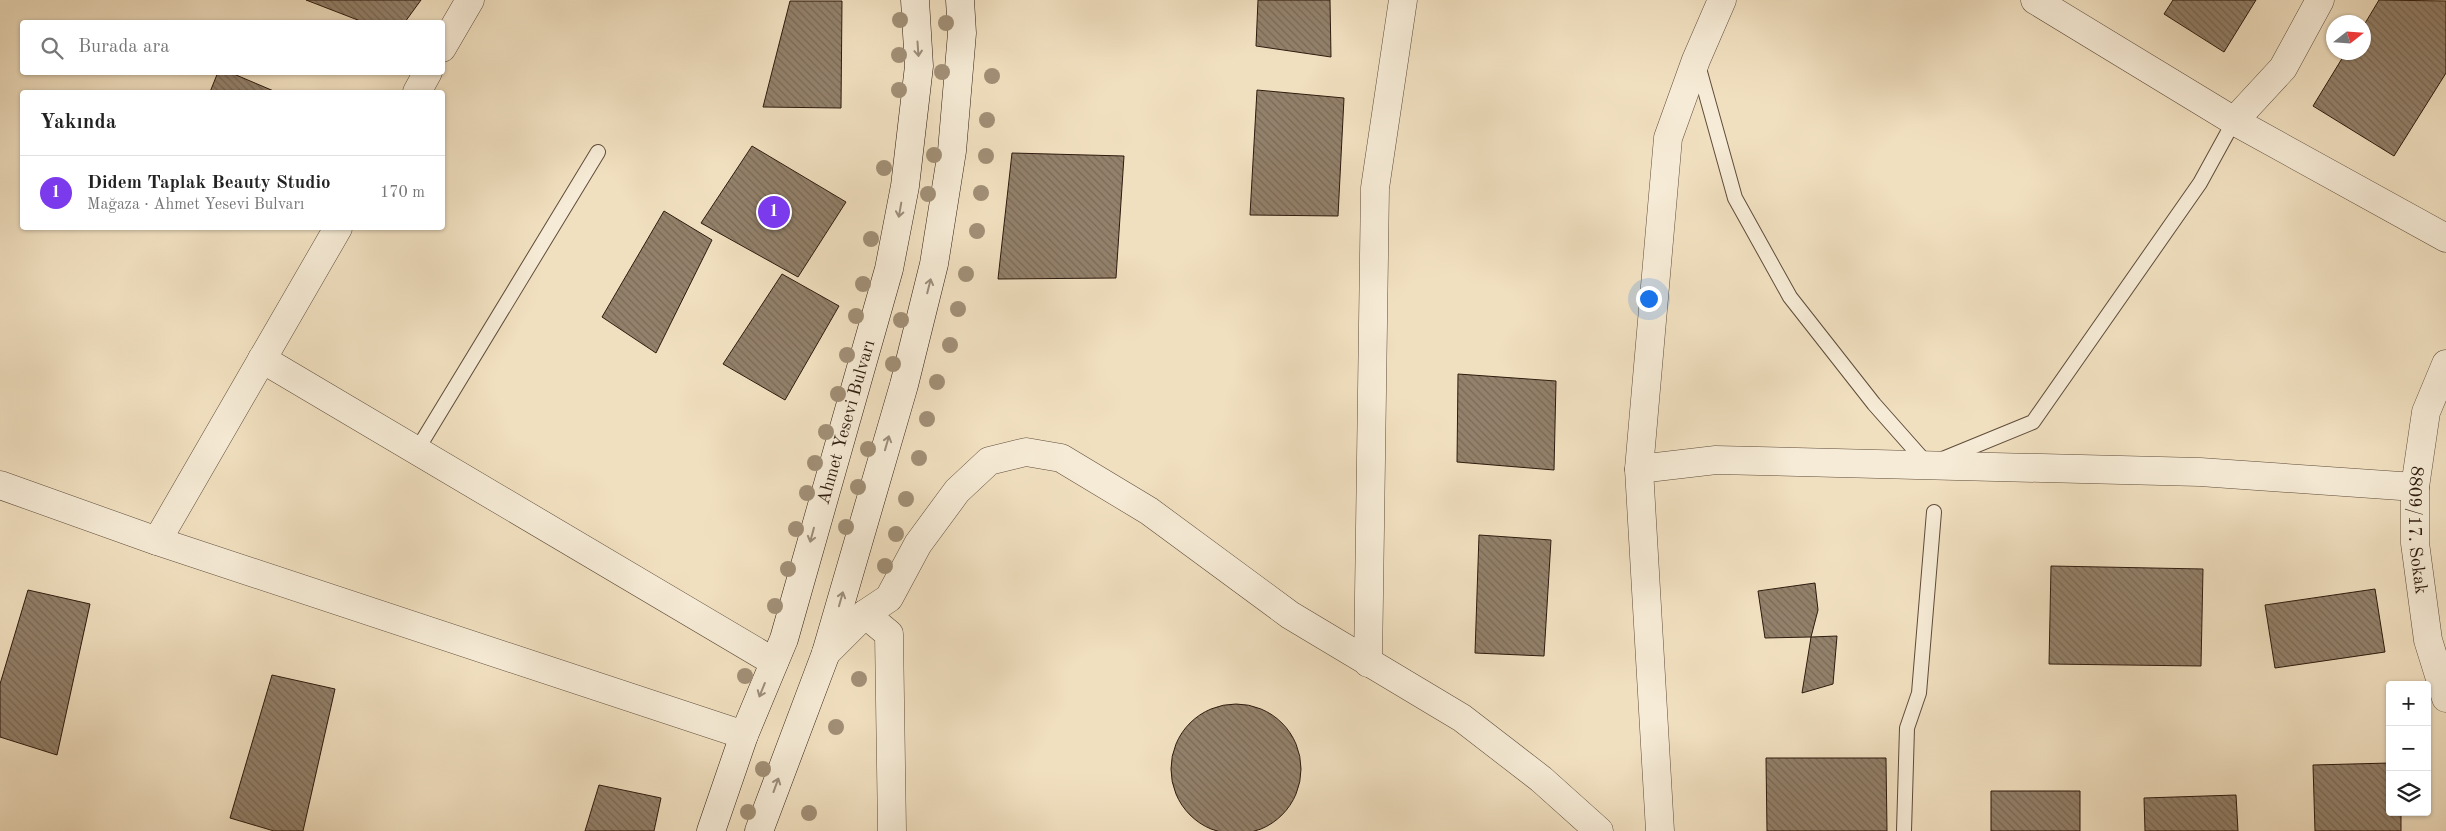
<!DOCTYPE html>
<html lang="tr">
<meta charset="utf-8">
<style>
body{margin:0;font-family:"Old Standard TT",serif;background:#f6f6f6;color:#222}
.controls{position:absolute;right:15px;bottom:15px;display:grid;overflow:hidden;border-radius:5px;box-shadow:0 1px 4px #0004}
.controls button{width:45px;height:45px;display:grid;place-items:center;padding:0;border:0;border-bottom:1px solid #e0e0e0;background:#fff;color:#222;font:25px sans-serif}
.compass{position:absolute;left:2326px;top:15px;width:45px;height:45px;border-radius:50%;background:#fff;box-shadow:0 1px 4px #0004;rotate:73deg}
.you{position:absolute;left:1648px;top:298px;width:18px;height:18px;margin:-12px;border:4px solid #fff;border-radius:50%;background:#1a73e8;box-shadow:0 0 0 8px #1a73e833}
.badge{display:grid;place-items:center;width:32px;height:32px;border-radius:50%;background:#7c3aed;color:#fff;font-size:16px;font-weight:700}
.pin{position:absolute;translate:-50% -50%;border:2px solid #fff;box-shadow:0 1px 5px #0006}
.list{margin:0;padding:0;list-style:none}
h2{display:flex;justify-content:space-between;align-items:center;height:65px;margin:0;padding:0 20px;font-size:21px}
h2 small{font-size:16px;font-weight:400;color:#767676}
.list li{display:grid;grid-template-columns:32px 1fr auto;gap:15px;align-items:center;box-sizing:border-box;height:75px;padding:0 20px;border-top:1px solid #e0e0e0}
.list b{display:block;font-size:19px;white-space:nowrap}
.list p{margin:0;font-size:16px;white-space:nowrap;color:#767676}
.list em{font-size:16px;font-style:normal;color:#767676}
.icon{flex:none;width:28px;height:28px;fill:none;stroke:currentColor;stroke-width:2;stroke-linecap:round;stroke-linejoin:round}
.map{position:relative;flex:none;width:2446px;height:831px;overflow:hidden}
.search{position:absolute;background:#fff;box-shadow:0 1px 4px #0004;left:20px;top:20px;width:425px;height:55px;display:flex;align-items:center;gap:12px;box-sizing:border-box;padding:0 18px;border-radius:5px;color:#767676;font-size:19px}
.panel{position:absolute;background:#fff;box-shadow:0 1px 4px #0004;left:20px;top:90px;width:425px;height:140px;border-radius:5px}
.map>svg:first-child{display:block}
.building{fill:url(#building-back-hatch);stroke:#2e1b0e}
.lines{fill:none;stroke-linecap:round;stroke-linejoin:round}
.lane-casing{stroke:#5f4c3a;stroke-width:16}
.street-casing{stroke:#5f4c3a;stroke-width:29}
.secondary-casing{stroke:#2e1b0e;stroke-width:29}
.lane{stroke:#f6ebd6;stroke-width:14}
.street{stroke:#f6ebd6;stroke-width:28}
.secondary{stroke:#f6ebd6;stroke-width:28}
.tree{fill:#a18f76}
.oneway{stroke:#9c8d7c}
.labels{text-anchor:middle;stroke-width:4;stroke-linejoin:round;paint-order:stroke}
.street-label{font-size:18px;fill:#2e1b0e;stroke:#f6ebd6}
</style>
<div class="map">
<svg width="2446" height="831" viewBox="0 0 2446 831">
<defs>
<pattern id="building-back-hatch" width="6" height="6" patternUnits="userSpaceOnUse" patternTransform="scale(1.25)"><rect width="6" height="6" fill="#93816b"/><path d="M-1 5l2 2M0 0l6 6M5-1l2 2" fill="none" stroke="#786956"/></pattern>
</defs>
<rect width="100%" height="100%" fill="#f1e0c0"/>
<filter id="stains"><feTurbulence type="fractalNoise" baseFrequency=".004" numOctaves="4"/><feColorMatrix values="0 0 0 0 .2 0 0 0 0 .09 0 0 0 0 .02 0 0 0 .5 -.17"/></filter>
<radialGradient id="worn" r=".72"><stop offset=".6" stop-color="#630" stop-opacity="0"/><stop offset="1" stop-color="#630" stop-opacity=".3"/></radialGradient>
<path class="building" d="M306,0h115l-16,22h-42z
M1258,0h72l1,57 -75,-11z
M2173,0h83l-32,52 -60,-38z
M2379,0l67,1v72l-52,83 -81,-50 33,-54h18v-27z
M790,1h52l-1,107 -78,-1z
M218,72h11l47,20h-66z
M1257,90l87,8 -6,118 -88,-1z
M752,146l94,56 -48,75 -97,-54z
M1012,153l112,3 -8,122 -118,1z
M664,211l48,29 -56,113 -54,-36z
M782,274l57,32 -54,94 -62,-36z
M1458,374l98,7 -2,89 -97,-8z
M1479,535l72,5 -7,116 -69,-3z
M2051,566l152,3 -2,97 -152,-2z
M1815,583l3,27 -7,27 -46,1 -7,-47z
M2375,589l10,63 -110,16 -10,-63z
M28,590l62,14 -33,151 -57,-18v-53z
M1837,636l-4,48 -31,9 9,-56z
M272,675l63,14 -32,142h-29l-44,-13z
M1171 769a65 65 0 1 1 130 0a65 65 0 1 1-130 0Z
M1766,758h120l1,73h-120z
M2390,763v49h11v19h-86l-2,-66z
M599,785l62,13 -7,33h-69z
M1991,791h89v40h-89z
M2236,795l2,36h-93l-1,-33z"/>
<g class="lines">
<g class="lane-casing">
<path id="lane" d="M1698,65l37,133 55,99 84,107 54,61 105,-43 167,-239 34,-62
M417,450l181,-298
M1904,831l3,-103 12,-35 15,-181"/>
</g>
<g class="street-casing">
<g id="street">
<path d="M2035,0l199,121 212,117"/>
<path d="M442,48l28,-48"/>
<path d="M417,92l11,-20"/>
<path d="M2234,121l49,-53 37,-68"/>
<path d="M262,359l512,303"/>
<path id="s1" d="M2446,364l-20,48 -11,75v56l13,97 18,58"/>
<path d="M1639,469l77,-9 484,12 215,15"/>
<path d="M0,485l157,56 587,194"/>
<path d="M157,541l181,-313"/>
<path d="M865,614l24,-16 29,-54 39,-53 32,-30 37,-9 35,6 88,53 141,104 172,103 79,61 58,52"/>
<path d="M826,653l39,-39 24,20 3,197"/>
<path d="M1368,663l7,-475 28,-188"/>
<path d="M1660,831l-21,-362 29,-331 28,-78 26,-60"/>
</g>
</g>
<g class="secondary-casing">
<g id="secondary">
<path id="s2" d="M711,831l33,-96 40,-96 105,-370 16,-83 14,-120 -4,-66"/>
<path d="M759,831l67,-178 78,-268 30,-121 18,-113 10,-118 -2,-33"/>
</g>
</g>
<use href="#lane" class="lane"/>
<use href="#street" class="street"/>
<use href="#secondary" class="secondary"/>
</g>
<g class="tree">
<circle cx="900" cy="20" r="8"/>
<circle cx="946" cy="23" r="8"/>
<circle cx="899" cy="55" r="8"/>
<circle cx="942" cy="72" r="8"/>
<circle cx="992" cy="76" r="8"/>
<circle cx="899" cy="90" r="8"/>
<circle cx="987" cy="120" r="8"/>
<circle cx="934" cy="155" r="8"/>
<circle cx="986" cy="156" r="8"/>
<circle cx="884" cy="168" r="8"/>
<circle cx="981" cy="193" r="8"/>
<circle cx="928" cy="194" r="8"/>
<circle cx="977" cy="231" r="8"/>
<circle cx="871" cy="239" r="8"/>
<circle cx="966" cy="274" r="8"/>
<circle cx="863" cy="284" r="8"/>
<circle cx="958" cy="309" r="8"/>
<circle cx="856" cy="316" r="8"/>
<circle cx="901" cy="320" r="8"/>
<circle cx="950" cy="345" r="8"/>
<circle cx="847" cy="355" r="8"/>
<circle cx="893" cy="364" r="8"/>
<circle cx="937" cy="382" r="8"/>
<circle cx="838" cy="394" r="8"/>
<circle cx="927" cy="419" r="8"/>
<circle cx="826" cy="432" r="8"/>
<circle cx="868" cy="449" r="8"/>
<circle cx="919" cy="458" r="8"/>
<circle cx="815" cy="463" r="8"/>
<circle cx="858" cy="487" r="8"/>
<circle cx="807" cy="493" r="8"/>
<circle cx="906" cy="499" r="8"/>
<circle cx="846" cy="527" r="8"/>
<circle cx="796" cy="529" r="8"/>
<circle cx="896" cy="534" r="8"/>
<circle cx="885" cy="566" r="8"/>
<circle cx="788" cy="569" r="8"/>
<circle cx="775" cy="606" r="8"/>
<circle cx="745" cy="676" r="8"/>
<circle cx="859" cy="679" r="8"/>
<circle cx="836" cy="727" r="8"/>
<circle cx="763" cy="769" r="8"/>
<circle cx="748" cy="812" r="8"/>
<circle cx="809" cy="813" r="8"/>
</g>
<defs><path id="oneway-shaft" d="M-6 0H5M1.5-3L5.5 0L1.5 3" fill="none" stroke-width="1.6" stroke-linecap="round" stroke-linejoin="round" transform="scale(1.25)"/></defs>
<g class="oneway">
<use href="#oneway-shaft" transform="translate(918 49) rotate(86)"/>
<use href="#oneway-shaft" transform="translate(900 210) rotate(100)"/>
<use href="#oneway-shaft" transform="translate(929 286) rotate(-76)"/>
<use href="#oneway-shaft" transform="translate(887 443) rotate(-74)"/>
<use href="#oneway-shaft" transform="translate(812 535) rotate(105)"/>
<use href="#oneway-shaft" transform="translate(841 599) rotate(-74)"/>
<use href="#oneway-shaft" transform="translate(762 690) rotate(112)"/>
<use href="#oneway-shaft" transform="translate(776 785) rotate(-70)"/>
</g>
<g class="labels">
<g class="street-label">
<text dy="6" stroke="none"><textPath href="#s2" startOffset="431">Ahmet Yesevi Bulvarı</textPath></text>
<text dy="6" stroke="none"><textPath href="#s1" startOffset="171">8809/17. Sokak</textPath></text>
</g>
</g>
<rect width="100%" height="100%" filter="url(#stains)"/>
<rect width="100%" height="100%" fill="url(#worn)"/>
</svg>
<div class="controls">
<button>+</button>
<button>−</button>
<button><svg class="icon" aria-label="layers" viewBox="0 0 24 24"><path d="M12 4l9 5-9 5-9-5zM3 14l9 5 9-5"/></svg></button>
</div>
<svg class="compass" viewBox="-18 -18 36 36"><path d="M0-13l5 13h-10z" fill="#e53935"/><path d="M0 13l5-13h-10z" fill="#767676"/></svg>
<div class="you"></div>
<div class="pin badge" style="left:774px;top:212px">1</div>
<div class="search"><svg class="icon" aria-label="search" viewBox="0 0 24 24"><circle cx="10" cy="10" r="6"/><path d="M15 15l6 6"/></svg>Burada ara</div>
<section class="panel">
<h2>Yakında<small></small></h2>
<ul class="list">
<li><span class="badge">1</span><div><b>Didem Taplak Beauty Studio</b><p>Mağaza · Ahmet Yesevi Bulvarı</p></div><em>170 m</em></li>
</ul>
</section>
</div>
